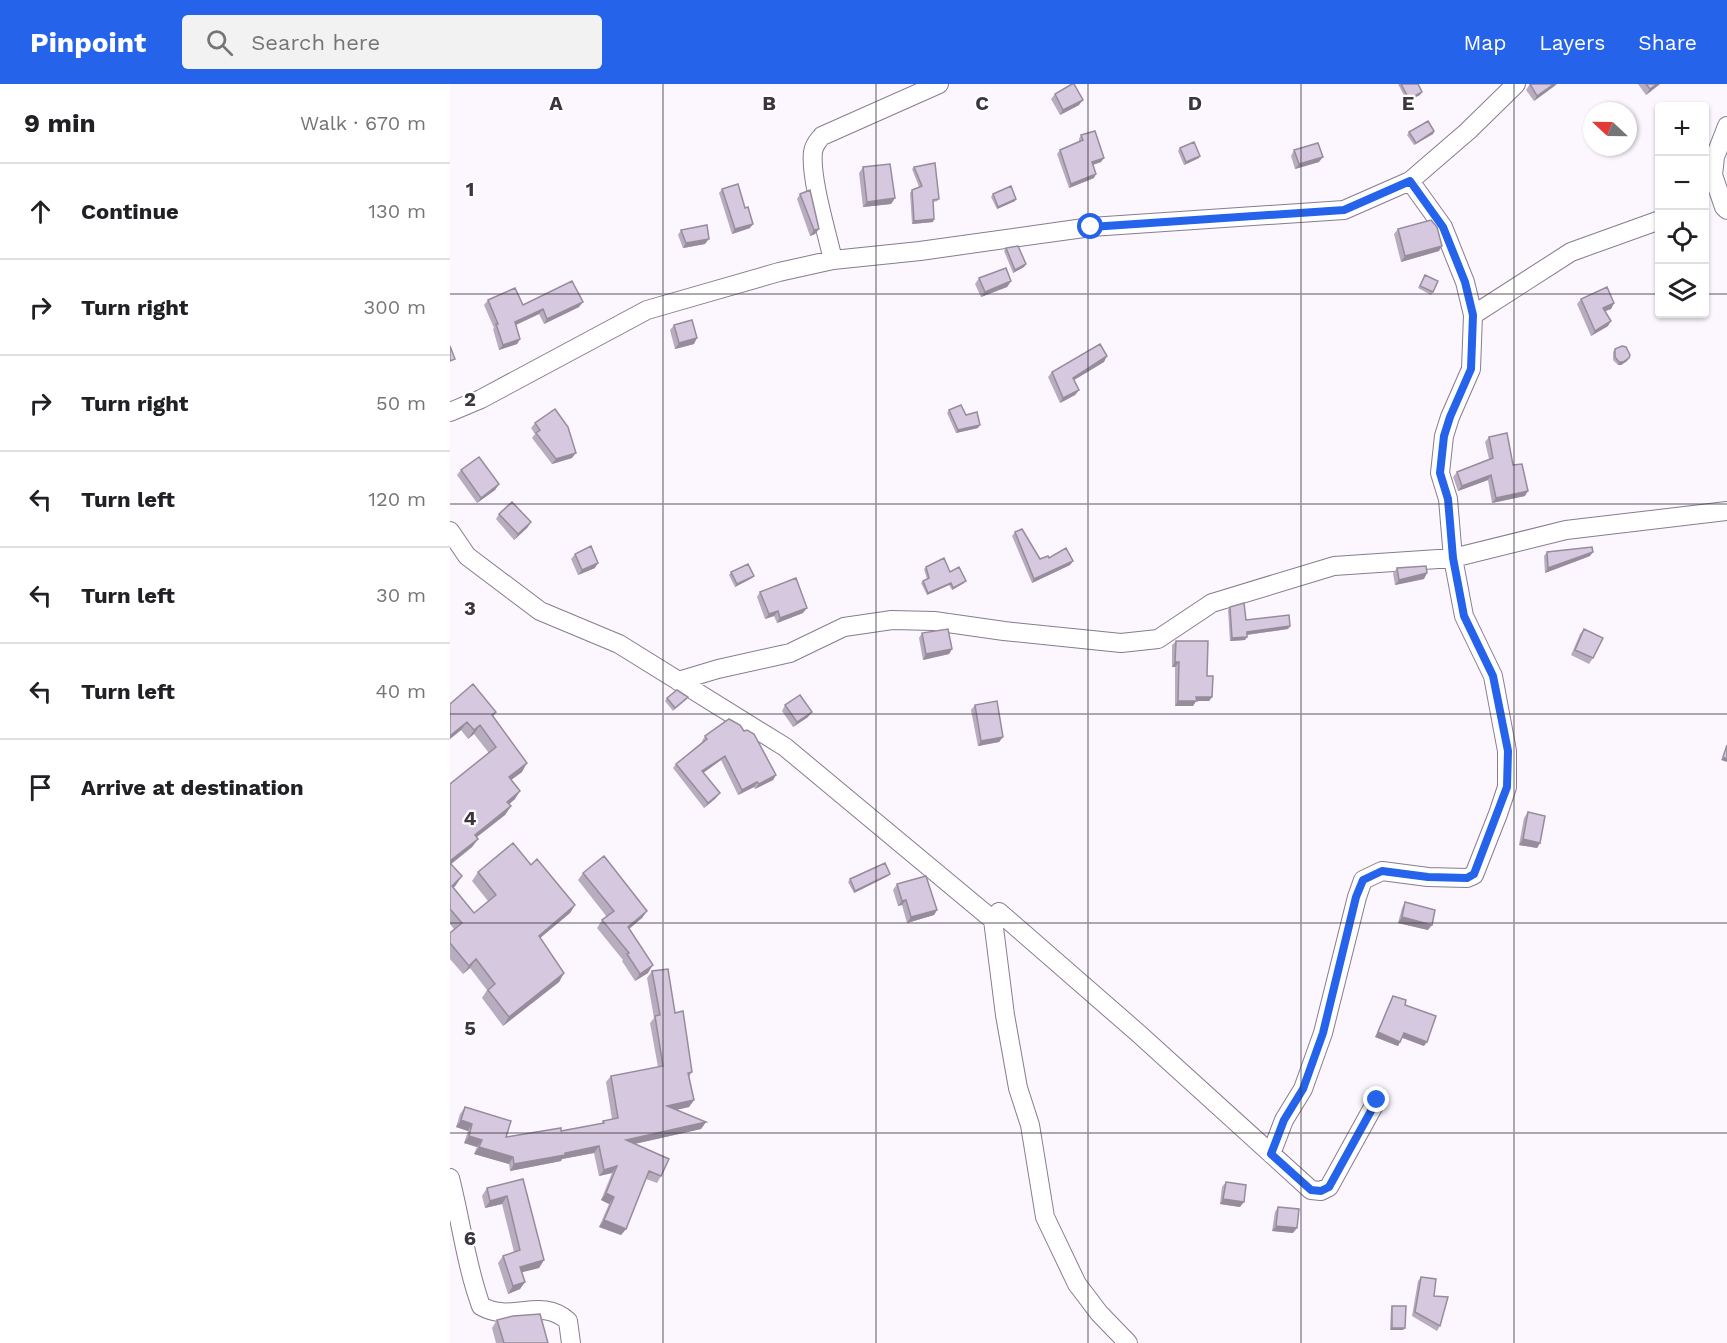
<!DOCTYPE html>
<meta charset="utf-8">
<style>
body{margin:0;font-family:"Work Sans",sans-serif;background:#f2f2f2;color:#202124}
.controls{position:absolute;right:18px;top:18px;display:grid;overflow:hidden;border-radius:6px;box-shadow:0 2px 4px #0004}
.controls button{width:54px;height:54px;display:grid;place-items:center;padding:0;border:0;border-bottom:2px solid #e0e0e0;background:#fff;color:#202124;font:30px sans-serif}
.compass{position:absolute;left:1133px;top:18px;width:54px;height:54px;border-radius:50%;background:#fff;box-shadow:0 2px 4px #0004;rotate:292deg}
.stop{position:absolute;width:18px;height:18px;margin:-14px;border:4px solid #2563eb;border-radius:50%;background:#fff}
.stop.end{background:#2563eb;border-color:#fff;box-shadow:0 2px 6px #0008}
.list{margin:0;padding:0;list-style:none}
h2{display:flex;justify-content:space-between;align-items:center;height:78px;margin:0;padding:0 24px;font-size:26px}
h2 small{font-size:20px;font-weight:400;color:#757577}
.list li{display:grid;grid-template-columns:39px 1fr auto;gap:18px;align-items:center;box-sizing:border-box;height:96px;padding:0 24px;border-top:2px solid #e0e0e0}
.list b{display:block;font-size:22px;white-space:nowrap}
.list em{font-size:20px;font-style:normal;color:#757577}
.icon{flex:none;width:33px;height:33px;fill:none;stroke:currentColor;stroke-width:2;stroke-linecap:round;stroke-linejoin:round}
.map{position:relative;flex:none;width:1277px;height:1259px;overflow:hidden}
header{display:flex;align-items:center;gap:36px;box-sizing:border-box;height:84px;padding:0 30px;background:#2563eb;color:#fff}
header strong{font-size:28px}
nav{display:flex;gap:33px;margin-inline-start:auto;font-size:21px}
.search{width:420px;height:54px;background:#f2f2f2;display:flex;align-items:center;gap:15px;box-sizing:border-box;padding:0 21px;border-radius:6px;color:#757577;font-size:22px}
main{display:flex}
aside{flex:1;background:#fff}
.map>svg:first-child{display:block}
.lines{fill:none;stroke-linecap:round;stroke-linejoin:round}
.minor-casing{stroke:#887b8e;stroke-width:20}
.minor{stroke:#fff;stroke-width:18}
.wall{fill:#b8acbf}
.shaded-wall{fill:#968c9b}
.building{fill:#d6c8de;stroke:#968c9b;stroke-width:1.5}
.route{stroke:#2563eb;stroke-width:8}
.grid{fill:none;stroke:#3b353e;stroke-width:1.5;stroke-opacity:0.55}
.grid-label{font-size:20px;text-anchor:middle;font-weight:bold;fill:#3b353e;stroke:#fff;stroke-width:4.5;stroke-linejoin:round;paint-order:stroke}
</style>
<header>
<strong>Pinpoint</strong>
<div class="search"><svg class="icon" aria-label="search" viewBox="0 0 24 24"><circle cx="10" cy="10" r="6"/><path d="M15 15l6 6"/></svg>Search here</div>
<nav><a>Map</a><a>Layers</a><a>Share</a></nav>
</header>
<main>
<aside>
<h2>9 min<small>Walk · 670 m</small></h2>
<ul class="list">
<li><svg class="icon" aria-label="ahead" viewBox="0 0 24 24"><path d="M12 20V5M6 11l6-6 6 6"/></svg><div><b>Continue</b></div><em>130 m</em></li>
<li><svg class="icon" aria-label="right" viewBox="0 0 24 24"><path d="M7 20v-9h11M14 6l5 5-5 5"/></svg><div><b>Turn right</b></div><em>300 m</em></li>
<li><svg class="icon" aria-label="right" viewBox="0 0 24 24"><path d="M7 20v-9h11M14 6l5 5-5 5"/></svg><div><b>Turn right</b></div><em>50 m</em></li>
<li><svg class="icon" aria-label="left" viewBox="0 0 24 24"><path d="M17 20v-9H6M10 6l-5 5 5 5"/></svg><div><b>Turn left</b></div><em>120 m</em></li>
<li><svg class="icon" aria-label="left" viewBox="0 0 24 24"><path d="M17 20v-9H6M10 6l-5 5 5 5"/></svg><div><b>Turn left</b></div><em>30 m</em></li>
<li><svg class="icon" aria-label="left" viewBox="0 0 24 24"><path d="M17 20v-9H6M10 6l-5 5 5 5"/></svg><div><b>Turn left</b></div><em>40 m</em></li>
<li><svg class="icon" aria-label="arrive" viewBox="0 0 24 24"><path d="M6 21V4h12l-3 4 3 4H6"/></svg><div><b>Arrive at destination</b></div></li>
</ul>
</aside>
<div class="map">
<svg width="1277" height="1259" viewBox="0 0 1277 1259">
<rect width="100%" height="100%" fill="#fcf6ff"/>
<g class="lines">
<g class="minor-casing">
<path id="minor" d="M1277,42l-12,31 -2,18 11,32 3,3
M383,176c-6,-27 -23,-82 -20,-108 1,-8 5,-11 9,-16l117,-52
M1023,231l98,-63 89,-32
M0,328l31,-13 166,-89 132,-38 54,-12 87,-9 171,-24 253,-17 66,-29 58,-50 48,-47
M0,447l17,25 73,55 79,33 166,103 208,173 6,-8 139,121 173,157 10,1 8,-4 48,-87
M228,597l40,-12 72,-16 54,-26 48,-7 42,1 70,10 117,12 37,-4 54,-36 122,-37 119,-8 113,-28 161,-19
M543,836l12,95 13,73 12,37 15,92 32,67 22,29 29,30
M821,1070l13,-34 19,-31 20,-56 34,-136 6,-17 19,-9 46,6 39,1 7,-3 24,-61 9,-27v-36l-14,-75 -29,-60 -11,-58 -5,-59 -8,-26 4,-37 6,-19 21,-48 2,-54 -8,-33 -22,-55 -33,-46
M0,1094c11,43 16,87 31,128 31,18 59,-10 87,15l3,22"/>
</g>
<use href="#minor" class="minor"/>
</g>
<path class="wall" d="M948,0h20l2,11 -13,6z
M1080,0l26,1 -22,16 -8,-11z
M1188,0h22l-14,11z
M605,10l24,11 -19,10 -9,-16z
M984,47l-1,3 -19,11 -7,-10 2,-3z
M631,51l20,27 -8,3 1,13 -25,10 -12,-34 3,-4 19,-8v-3z
M730,64l19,10 -15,7 -6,-14z
M844,66l25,12 -24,7 -4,-13z
M413,83l32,31 -4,6 -28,3 -4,-34z
M464,83l24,34 -5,1v20l-21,2 -2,-31 2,-3 7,-3 -7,-18z
M272,105l23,19 5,20 -18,6 -13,-41z
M350,110l19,35 -4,5 -5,2 -13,-37z
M543,110l22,7 -18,8 -6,-12z
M948,145l41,22 -38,11 -7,-28z
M231,146l24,14 -22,4 -5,-13z
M556,164l20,16 -2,3 -11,6 -9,-22z
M975,191l8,17 -2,3 -13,-7z
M529,194l32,3 -4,6 -26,10 -6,-13z
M1131,215l33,4 -3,6 -6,2 3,15 -17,10 -14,-32z
M38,216l35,5 56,2 -35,17 -5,-10 -23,11 4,14 -3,5 -18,6 -6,-21 1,-1 -10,-23z
M224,241l20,19 -19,5 -5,-19z
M1165,265l14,9 -2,3 -6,4h-3l-5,-5v-8z
M654,278l-30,18 5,10 -4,5 -15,8 -12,-26 4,-5z
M499,326l17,5 12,13 -22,5 -9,-20z
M85,339l37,35 -20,6 -20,-26 3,-4 -4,-6z
M1039,353l24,28 12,31 -33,7 -4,-23 -30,11 -5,-14 4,-5 32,-13 -4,-17z
M11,386l38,14 -4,6 -18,13 -20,-28z
M49,430l32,8 -4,6 -13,12 -18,-21z
M565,448l25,27 33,2 -3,4 -38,18 -20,-47z
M1097,468l43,4 -45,17 -1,-17z
M125,470l20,14 -17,7 -7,-16z
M476,483l24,5 14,11 -12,7 -3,-5 -22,10 -6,-12 2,-2 4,-2 -3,-10z
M947,484l27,11 -29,6 -2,-12z
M281,488l23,4 -2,2 -17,9 -6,-12z
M310,508l43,21 -26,10 -3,-7 -9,3 -8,-22z
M780,523l16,13 44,6 -2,3 -41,6v2l-2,3 -15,1 -2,-31z
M1134,545l9,29 -4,6 -18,-9 9,-21z
M472,549l30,16 -3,5 -26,6 -4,-22z
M726,557l31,35 5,21 -3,4h-13l-3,5h-18v-39h-3v-22z
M217,614l20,1 -14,12 -8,-10z
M0,620l46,8 -3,5 29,55 -11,8 4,19 -6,5 2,2 -6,9 -28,22 1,2 -6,8 -21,17 5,21 -3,3 21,25 14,-12 -16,-20 6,-9 53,-7 44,40 -5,8 -30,25 24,35 -5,9 -56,44 -21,-28 5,-8 -17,-22 -7,6 -13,-15v-26l4,-4 -4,-5v-140l39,-31 -15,-19 -6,5 -7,-9 -11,9z
M335,621l23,12 -15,10 -11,-16z
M525,621l28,32 -4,5 -21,4 -7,-36z
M255,652l71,39 -3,5 -18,9 -1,-2 -16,8 -17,-35 -18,13 13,25 -12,10 -31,-40 3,-4 26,-22v-1z
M1078,728l12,31 -3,5 -18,-3 5,-27z
M133,789l64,38 -5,7 -13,11 19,44 -13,8 -13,-20 1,-1 -26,-32 5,-8 5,-3 -29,-37z
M440,790l-2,2 -34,17 -6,-11 2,-3z
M447,800l40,26 -3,5 -27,8 -5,-18 -4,1 -5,-16z
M955,818l23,28 -30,-7 4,-15z
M202,887l23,42 17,59 -3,5 5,23 -5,7 -13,3 30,12 -5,7 -67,15 27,32 -4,7 -11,-4 -20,50 -5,6 -22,-8 10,-23 -8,-4 11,-27 -13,3 -5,-23 -32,6 -1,2 -51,10 -1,-7 -35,-10 3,-7 -13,-4 4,-12 -12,-4 4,-13 5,-7 41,30 55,-6 41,-7 1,-3 9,-2 -6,-37 5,-6 47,-9 -8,-44 4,-5 -7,-40z
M943,912l12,9 19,41 -22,-8 -4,8 -23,-9 16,-37z
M73,1095l21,81 -5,8 -17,4 3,10 -5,7 -12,5 -10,-31 5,-7 11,-4 -12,-48 -17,4 -3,-12 5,-8z
M776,1098l14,25 -20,-3 2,-17z
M828,1123l15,26 -21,-2 3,-19z
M971,1193l13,19 6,30 -3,5 -25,-15 6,-35z
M942,1222l11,24h-13l1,-22z
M47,1236l51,23h-52l-4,-15z"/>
<path class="shaded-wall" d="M1104,0h3l-23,17 3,-5z
M1207,0h3l-14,11 4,-6z
M972,8l-2,3 -13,6 2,-2z
M633,16l-4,5 -19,10 3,-5z
M984,47l-1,3 -19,11 2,-2z
M750,72l-1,2 -15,7 2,-3z
M873,73l-4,5 -24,7 4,-5z
M654,74l-3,4 -12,4 3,-4z
M646,90l-2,4 -25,10 2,-4z
M445,114l-4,6 -28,3 4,-5z
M566,115l-1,2 -18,8 1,-2z
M484,135l-1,3 -21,2 2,-3z
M303,140l-3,4 -18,6 3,-5z
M369,145l-4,5 -5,2 4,-6z
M259,155l-4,5 -22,4 3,-5z
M992,162l-3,5 -38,11 4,-6z
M576,180l-2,3 -11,6 2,-3z
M561,197l-4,6 -26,10 4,-5z
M133,218l-4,5 -35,17 3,-5z
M1164,219l-3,6 -11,4 3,-5z
M93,225l-4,5 -28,13 4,-5z
M1161,237l-3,5 -17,10 4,-5z
M247,254l-3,6 -19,5 4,-6z
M70,255l-3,5 -18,6 4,-5z
M657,272l-3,6 -35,21 4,-5z
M1179,274l-2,3 -6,4h-3l1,-3z
M629,306l-4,5 -15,8 3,-5z
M530,341l-2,3 -22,5 2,-3z
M126,369l-4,5 -20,6 4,-5z
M1041,391l-3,5 -30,11 4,-5z
M49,400l-4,6 -18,13 4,-5z
M1078,407l-3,5 -33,7 4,-5z
M81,438l-4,6 -13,12 4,-6z
M1143,468l-3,4 -45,17 3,-5z
M623,477l-3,4 -38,18 2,-4z
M148,479l-3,5 -17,7 4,-5z
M977,489l-3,6 -29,6 4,-5z
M304,492l-2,2 -17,9 2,-3z
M516,497l-2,2 -12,7 1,-2z
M501,499l-2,2 -22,10 1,-2z
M357,524l-4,5 -26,10 3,-5z
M328,527l-4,5 -9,3 4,-5z
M840,542l-2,3 -43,6 2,-3z
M797,553l-2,3 -15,1 2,-3z
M502,565l-3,5 -26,6 3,-6z
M725,578h4l-4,5h-3z
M746,613h16l-3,4h-13l-3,5h-18l3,-5z
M362,628l-4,5 -15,10 4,-5z
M17,638l-6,8 -11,9v-3z
M30,641l-6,9 -6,5 6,-9z
M553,653l-4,5 -21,4 3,-5z
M275,672l-4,4 -22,16 3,-5z
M1273,673l4,2v3l-6,-2z
M77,679l-5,9 -19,14 6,-9z
M326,691l-3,5 -18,9 4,-5z
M307,698l-3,5 -16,8 4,-5z
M70,707l-5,8 -13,11 5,-8z
M270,709l-4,5 -12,10 4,-5z
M61,722l-6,9 -36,28 6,-8z
M28,755l-6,8 -22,18v-4z
M1073,755l17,4 -3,5 -18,-3z
M440,790l-2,2 -34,17 1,-2z
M12,792l-6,9 -6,6 2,-5z
M456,816l-4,5 -4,1 4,-5z
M125,821l-5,8 -37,31 6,-8z
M487,826l-3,5 -27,8 4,-6z
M197,827l-5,7 -19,16 5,-7z
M952,833l30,8 -4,5 -30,-7z
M26,875l-6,9 -7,6 6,-8z
M203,881l-5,8 -13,8 5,-7z
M114,889l-5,9 -56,44 6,-9z
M928,948l22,10 -2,4 -23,-9z
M954,949l23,9 -3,4 -23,-9z
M244,1016l-5,7 -27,6 5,-7z
M11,1036l11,4 -4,7 -12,-4z
M256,1038l-5,7 -80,18 5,-7z
M19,1052l13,4 -5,7 -13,-4z
M149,1062l-5,7 -32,6 -1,2 -51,10 4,-7z
M29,1063l34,10 -4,7 -35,-10z
M167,1082l-5,7 -13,3 5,-6z
M156,1109l8,4 -5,7 -8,-4z
M57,1112l-5,8 -17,4 5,-7z
M773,1115l21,3 -4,5 -20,-3z
M154,1136l22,9 -5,6 -22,-8z
M826,1142l21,2 -4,5 -21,-2z
M94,1176l-5,8 -24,6 5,-7z
M75,1198l-5,7 -12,5 5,-8z
M942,1244h13l-2,2h-13z"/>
<path class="building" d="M622,0h2l9,16 -20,10 -8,-16z
M951,0h17l4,8 -13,7z
M1080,0h24l-17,12z
M1196,0h11l-7,5z
M978,37l6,10 -18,12 -7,-11z
M645,47l9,27 -12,4 4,12 -25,10 -11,-34 23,-10 -2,-5z
M744,58l6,14 -14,6 -6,-14z
M868,59l5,14 -24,7 -5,-14z
M485,79l4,36 -6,1 1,19 -20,2 -2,-31 10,-4 -8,-19z
M440,80l5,34 -28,4 -4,-35z
M288,100l7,24 3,-1 5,17 -18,5 -13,-40z
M561,102l5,13 -18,8 -5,-13z
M360,106l9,39 -5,1 -14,-36z
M981,136l6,7 5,19 -37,10 -7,-27z
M257,141l2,14 -23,4 -5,-13z
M568,162l8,18 -11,6 -9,-22z
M556,184l5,13 -26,11 -6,-14z
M975,191l13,6 -5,11 -13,-6z
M122,197l11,21 -36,17 -4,-10 -28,13 5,17 -17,6 -7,-21h2l-10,-24 27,-12 8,17z
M1157,203l7,16 -11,5 8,13 -16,10 -14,-32z
M242,236l5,18 -18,5 -5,-18z
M650,260l7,12 -34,22 6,12 -16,8 -11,-26z
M0,262l5,13 -5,2z
M1172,262l4,1 4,8 -1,3 -6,4h-4l-4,-5v-8z
M511,321l5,10 11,-3 3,13 -22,5 -9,-20z
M105,325l13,18 8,26 -20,6 -20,-26 4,-3 -5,-7z
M1057,349l6,32 9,-1 6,27 -32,7 -5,-23 -29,11 -5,-14 36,-14 -4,-21z
M29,373l20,27 -18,14 -20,-28z
M62,418l19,20 -13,12 -19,-20z
M572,445l18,30 8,-3 1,2 17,-10 7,13 -39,18 -19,-47z
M141,462l7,17 -16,7 -7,-16z
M1142,463l1,5 -45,16 -1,-16z
M494,474l6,14 9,-5 7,14 -13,7 -2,-5 -23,10 -5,-12 6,-3 -3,-11z
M298,480l6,12 -17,8 -6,-12z
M976,482l1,7 -28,7 -2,-12z
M346,494l11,30 -27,10 -2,-7 -9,3 -9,-22z
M794,519l2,17 43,-5 1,11 -43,6v5l-15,1 -2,-31z
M498,545l4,20 -26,5 -4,-21z
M1134,545l19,9 -10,20 -18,-8z
M726,557h32l-1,35h6l-1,21h-16l1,4h-19l1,-39h-4z
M23,600l23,28 -4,3 35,48 -18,14 11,14 -13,11 4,4 -36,29 3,4 -28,22v-77l46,-37 -16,-22 -6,5 -7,-8 -17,14v-32z
M227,606l11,7 -13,11 -8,-10z
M350,611l12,17 -15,10 -12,-17z
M547,617l6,36 -22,4 -6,-36z
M279,635l11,6 4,6 3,-1 7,4 22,41 -17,9 -2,-2 -15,8 -17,-34 -23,15 18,22 -12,10 -32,-39 31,-25 -2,-3z
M1277,661v14l-4,-2z
M1078,728l17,4 -5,27 -17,-4z
M63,759l18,22 6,-6 38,46 -36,31 25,37 -55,44 -21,-27 7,-6 -19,-25 -7,7 -19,-23v-10l12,-10 -12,-14v-46l12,13 -10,10 22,27 22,-18 -18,-23z
M154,772l43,55 -19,16 25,38 -13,9 -13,-20 2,-1 -27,-33 12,-9 -31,-38z
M435,779l5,11 -35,17 -5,-12z
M476,792l11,34 -26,7 -5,-17 -4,1 -5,-17z
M955,818l30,8 -3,15 -30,-8z
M218,885l7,44 8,-2 9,61 -4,1 6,27 -27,6 39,16 -80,18 43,19 -8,17 -12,-5 -23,58 -22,-9 10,-23 -8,-4 11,-27 -13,4 -5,-24 -34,7v2l-51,9 -1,-7 -34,-10 3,-7 -13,-4 3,-12 -11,-4 4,-13 46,14 -5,16 55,-9v3l43,-8 -1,-2 15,-3 -7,-42 52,-10 -8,-50 5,-1 -8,-44z
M943,912l13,4 -1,5 31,11 -9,26 -23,-9 -4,9 -22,-10z
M73,1095l21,81 -24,7 5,15 -12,4 -10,-30 17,-6 -13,-54 -17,5 -3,-13z
M776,1098l20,3 -2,17 -21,-3z
M828,1123l21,2 -2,19 -21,-2z
M971,1193l15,2 -2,17 14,1 -8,29 -25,-14z
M942,1222h14l-1,22h-13z
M90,1230l8,29h-44l-7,-23 16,-4z"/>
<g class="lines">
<path class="route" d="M641,143l253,-17 66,-29 33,46 22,55 8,33 -2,54 -21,48 -6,19 -4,37 8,26 5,59 11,58 29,60 15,75 -1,36 -33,87 -7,4 -39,-1 -46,-6 -19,9 -7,17 -33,136 -20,56 -19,31 -13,34 40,36 10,1 8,-4 48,-87"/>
</g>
<path class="grid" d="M213,0v1259M426,0v1259M638,0v1259M851,0v1259M1064,0v1259M0,210h1210M1254,210h23M0,420h1277M0,630h1277M0,839h1277M0,1049h1277"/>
<g class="grid-label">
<text x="106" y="26">A</text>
<text x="319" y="26">B</text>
<text x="532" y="26">C</text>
<text x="745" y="26">D</text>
<text x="958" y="26">E</text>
<text x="20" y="112">1</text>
<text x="20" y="322">2</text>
<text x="20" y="531">3</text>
<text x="20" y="741">4</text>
<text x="20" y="951">5</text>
<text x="20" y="1161">6</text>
</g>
</svg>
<div class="controls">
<button>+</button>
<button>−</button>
<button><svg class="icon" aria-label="locate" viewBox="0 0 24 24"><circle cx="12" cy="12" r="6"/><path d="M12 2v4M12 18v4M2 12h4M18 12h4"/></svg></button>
<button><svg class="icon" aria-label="layers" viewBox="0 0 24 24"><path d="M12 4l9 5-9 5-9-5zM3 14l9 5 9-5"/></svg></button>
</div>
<svg class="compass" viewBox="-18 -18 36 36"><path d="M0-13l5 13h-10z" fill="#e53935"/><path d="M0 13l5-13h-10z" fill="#757577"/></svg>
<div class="stop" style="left:641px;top:143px"></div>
<div class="stop end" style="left:927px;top:1016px"></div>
</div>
</main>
